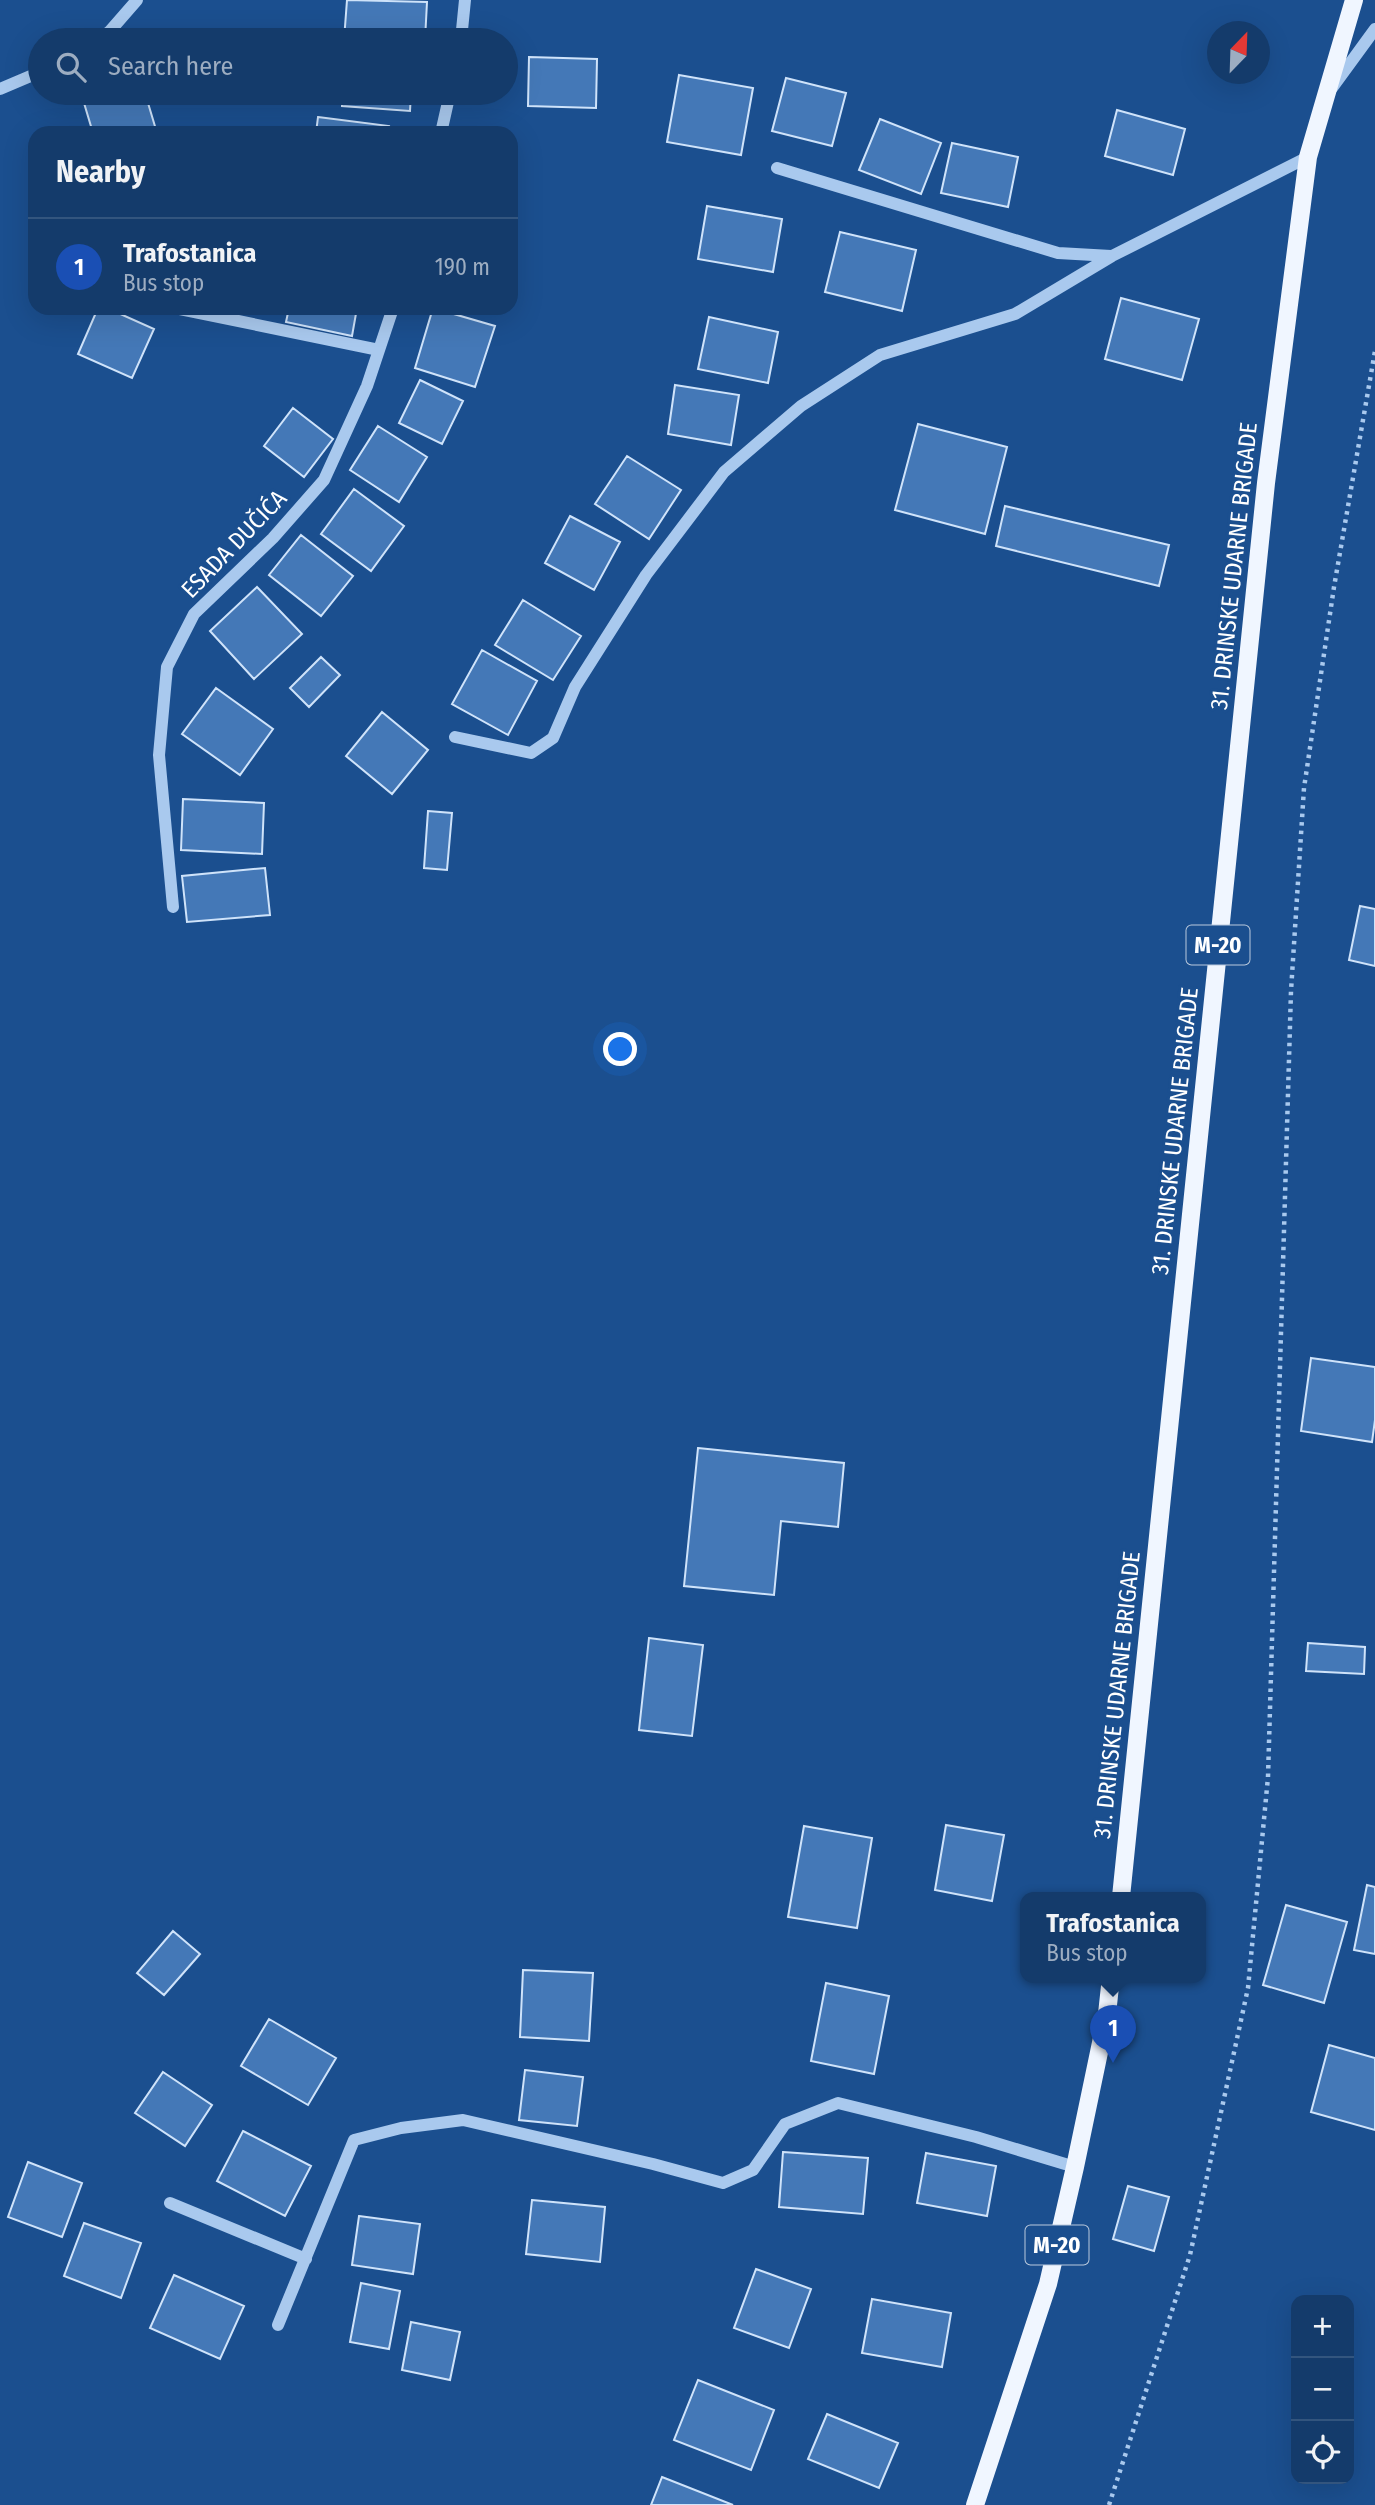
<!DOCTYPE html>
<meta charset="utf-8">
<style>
body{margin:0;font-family:"Fira Sans Condensed",sans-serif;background:#1d4271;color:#f1f3f6}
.controls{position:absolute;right:21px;bottom:21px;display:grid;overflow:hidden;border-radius:14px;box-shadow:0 7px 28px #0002}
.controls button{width:63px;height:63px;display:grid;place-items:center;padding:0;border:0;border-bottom:2px solid #33557e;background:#143b6b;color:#f1f3f6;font:35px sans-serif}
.compass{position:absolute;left:1207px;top:21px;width:63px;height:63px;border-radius:50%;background:#143b6b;box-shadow:0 7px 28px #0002;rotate:23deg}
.you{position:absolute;left:621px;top:1050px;width:24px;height:24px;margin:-18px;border:5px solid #fff;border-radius:50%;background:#1a73e8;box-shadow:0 0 0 10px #1a73e833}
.badge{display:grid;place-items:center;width:46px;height:46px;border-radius:50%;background:#ffd166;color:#fff;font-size:23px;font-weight:700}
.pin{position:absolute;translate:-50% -58px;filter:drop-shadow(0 2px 4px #0008)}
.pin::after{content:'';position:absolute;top:37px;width:24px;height:21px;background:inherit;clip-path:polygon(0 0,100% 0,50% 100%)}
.popup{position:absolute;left:1020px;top:1892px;width:186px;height:91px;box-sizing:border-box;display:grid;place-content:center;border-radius:14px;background:#143b6b;filter:drop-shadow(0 2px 5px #0005);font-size:23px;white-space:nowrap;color:#9dadc1}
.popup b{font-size:26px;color:#f1f3f6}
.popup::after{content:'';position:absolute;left:50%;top:100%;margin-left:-14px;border:14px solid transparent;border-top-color:#143b6b}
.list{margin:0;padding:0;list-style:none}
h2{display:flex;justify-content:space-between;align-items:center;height:91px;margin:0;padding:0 28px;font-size:30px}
h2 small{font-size:23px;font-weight:400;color:#9dadc1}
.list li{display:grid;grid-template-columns:46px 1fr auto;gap:21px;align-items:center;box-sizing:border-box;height:98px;padding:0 28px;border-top:2px solid #33557e}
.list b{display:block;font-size:26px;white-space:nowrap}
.list p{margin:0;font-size:23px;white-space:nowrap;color:#9dadc1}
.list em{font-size:23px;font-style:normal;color:#9dadc1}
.icon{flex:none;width:38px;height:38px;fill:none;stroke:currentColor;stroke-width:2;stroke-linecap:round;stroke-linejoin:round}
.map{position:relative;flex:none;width:1375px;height:2505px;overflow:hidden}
.search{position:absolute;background:#143b6b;box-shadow:0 7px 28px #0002;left:28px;top:28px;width:490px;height:77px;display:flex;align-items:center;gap:18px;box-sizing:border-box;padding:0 24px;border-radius:38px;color:#9dadc1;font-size:26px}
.panel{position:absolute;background:#143b6b;box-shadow:0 7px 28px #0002;left:28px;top:126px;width:490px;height:189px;border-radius:21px}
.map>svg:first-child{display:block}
.building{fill:#4478b7;stroke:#cfe3fa;stroke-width:2}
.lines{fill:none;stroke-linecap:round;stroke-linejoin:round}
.path{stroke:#a9c9ee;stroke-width:4.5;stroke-dasharray:3.5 5;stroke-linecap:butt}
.minor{stroke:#a9c9ee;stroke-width:12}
.major{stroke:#f0f6ff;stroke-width:18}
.labels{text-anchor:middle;stroke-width:6;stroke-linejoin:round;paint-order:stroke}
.shield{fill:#1b4f8f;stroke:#bbcadd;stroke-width:2}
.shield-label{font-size:23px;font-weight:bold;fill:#fff}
.street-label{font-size:24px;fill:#fff;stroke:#1b4f8f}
</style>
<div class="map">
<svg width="1375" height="2505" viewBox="0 0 1375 2505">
<rect width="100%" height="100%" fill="#1b4f8f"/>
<path class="building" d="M347,0l80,2 -2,38h-81z
M529,57l68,2 -1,49 -68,-2z
M679,75l74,13 -12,67 -74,-13z
M786,78l60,15 -14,53 -60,-15z
M122,93h23l12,40h-64l-9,-30z
M342,93h69l-1,18 -68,-5z
M1117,110l68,19 -12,46 -68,-19z
M318,117l71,9 -1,7h-72z
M880,119l61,24 -20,51 -62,-24z
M952,143l66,14 -10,50 -67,-14z
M707,206l75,13 -9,53 -75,-13z
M840,232l76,18 -14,61 -77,-19z
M1121,298l78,21 -17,61 -77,-21z
M98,308h9l47,21 -22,49 -54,-24z
M289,308h68l-5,28 -66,-14z
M433,308l62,18 -20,61 -60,-19z
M709,317l69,15 -10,51 -70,-14z
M420,380l43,21 -21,43 -43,-21z
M675,385l64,10 -8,50 -63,-11z
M293,408l40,31 -29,38 -40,-31z
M918,424l89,23 -22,87 -90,-24z
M378,426l49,31 -28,45 -49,-32z
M627,456l54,34 -32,49 -54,-35z
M354,489l50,37 -33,45 -50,-37z
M1005,506l164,39 -10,41 -163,-40z
M570,516l50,26 -26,48 -49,-27z
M301,535l52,41 -32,40 -52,-41z
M257,587l45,47 -48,45 -44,-48z
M523,600l58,36 -28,44 -58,-35z
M482,650l55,31 -29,54 -56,-31z
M321,657l19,18 -31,32 -19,-19z
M216,688l57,41 -33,46 -58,-41z
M382,712l46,38 -36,44 -46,-38z
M183,799l81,4 -2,51 -81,-4z
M428,811l24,2 -5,57 -23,-2z
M265,868l5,47 -83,7 -5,-46z
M1360,906l15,3v57l-26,-6z
M1311,1358l64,9v53l-3,22 -71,-11z
M698,1448l146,15 -6,64 -57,-6 -7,74 -90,-9z
M649,1638l54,7 -11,91 -53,-6z
M1308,1643l57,4 -1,27 -58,-3z
M946,1825l58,10 -12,66 -57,-11z
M804,1826l68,12 -15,90 -69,-11z
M1367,1885l8,2v67l-21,-4z
M1286,1905l61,17 -23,81 -61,-18z
M173,1931l27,23 -36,41 -27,-22z
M523,1970l70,3 -4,68 -69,-4z
M826,1983l63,13 -15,78 -63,-13z
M269,2019l67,39 -28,47 -67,-39z
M1329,2045l46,13v72l-64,-18z
M525,2070l58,7 -6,49 -58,-6z
M163,2072l49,33 -27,41 -50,-33z
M243,2131l68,35 -26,50 -68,-35z
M783,2152l85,6 -5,56 -84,-7z
M926,2153l70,13 -9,50 -70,-13z
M28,2162l54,21 -20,54 -54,-20z
M1128,2186l41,11 -15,54 -41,-12z
M532,2200l73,7 -5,55 -74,-8z
M359,2216l61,8 -7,50 -61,-9z
M84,2223l57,20 -20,55 -57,-22z
M756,2269l55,20 -22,59 -55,-20z
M174,2275l70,31 -24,53 -70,-31z
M361,2283l39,8 -11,58 -39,-7z
M872,2299l79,14 -9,54 -80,-14z
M411,2322l49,10 -10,48 -48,-10z
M698,2380l76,30 -23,60 -77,-30z
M827,2414l71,29 -19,45 -71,-29z
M662,2477l71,28h-82z"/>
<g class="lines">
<path class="path" d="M1109,2505l81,-250 58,-267 20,-211 23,-786 13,-203 30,-201 41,-236"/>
<path class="minor" d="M98,40l12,-9 27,-31
M461,40l4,-40
M1332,88l43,-59
M0,89l40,-17
M441,133l9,-40
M777,168l281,85 53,3
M175,308l204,42
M455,737l76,16 22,-15 22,-51 71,-112 78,-103 77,-66 79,-51 135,-41 97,-58 196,-99
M173,907l-14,-152 8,-88 27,-53 79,-76 51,-58 43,-94 26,-78
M170,2203l136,56
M278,2325l76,-185 47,-12 62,-8 190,44 70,19 30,-13 32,-46 53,-21 138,34 99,30"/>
<path class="major" d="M1121,1897l145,-1414 42,-326 46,-157
M975,2505l73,-221 27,-117 32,-153 4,-37"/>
</g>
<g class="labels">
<g class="shield">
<rect x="1186.5" y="925.5" width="63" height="39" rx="5"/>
<rect x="1025.5" y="2225.5" width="63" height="39" rx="5"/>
</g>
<g class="shield-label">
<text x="1218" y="953">M-20</text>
<text x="1057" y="2253">M-20</text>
</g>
<g class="street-label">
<text transform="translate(234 544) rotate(-46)" y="8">ESADA DUČIĆA</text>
<text transform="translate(1234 566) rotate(-84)" y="8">31. DRINSKE UDARNE BRIGADE</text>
<text transform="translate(1175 1131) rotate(-84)" y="8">31. DRINSKE UDARNE BRIGADE</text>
<text transform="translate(1117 1695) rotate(-84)" y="8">31. DRINSKE UDARNE BRIGADE</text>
</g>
</g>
</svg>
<div class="controls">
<button>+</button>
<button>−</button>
<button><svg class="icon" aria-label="locate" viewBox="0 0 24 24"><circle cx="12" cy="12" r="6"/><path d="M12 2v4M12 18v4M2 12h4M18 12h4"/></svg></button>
</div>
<svg class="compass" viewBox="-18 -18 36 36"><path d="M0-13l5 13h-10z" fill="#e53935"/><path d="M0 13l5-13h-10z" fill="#9dadc1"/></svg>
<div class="you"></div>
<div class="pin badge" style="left:1113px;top:2063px;background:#1a4fb4">1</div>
<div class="popup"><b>Trafostanica</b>Bus stop</div>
<div class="search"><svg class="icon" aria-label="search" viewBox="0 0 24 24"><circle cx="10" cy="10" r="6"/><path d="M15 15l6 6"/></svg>Search here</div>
<section class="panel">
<h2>Nearby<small></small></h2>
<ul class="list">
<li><span class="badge" style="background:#1a4fb4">1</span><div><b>Trafostanica</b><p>Bus stop</p></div><em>190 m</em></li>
</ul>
</section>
</div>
